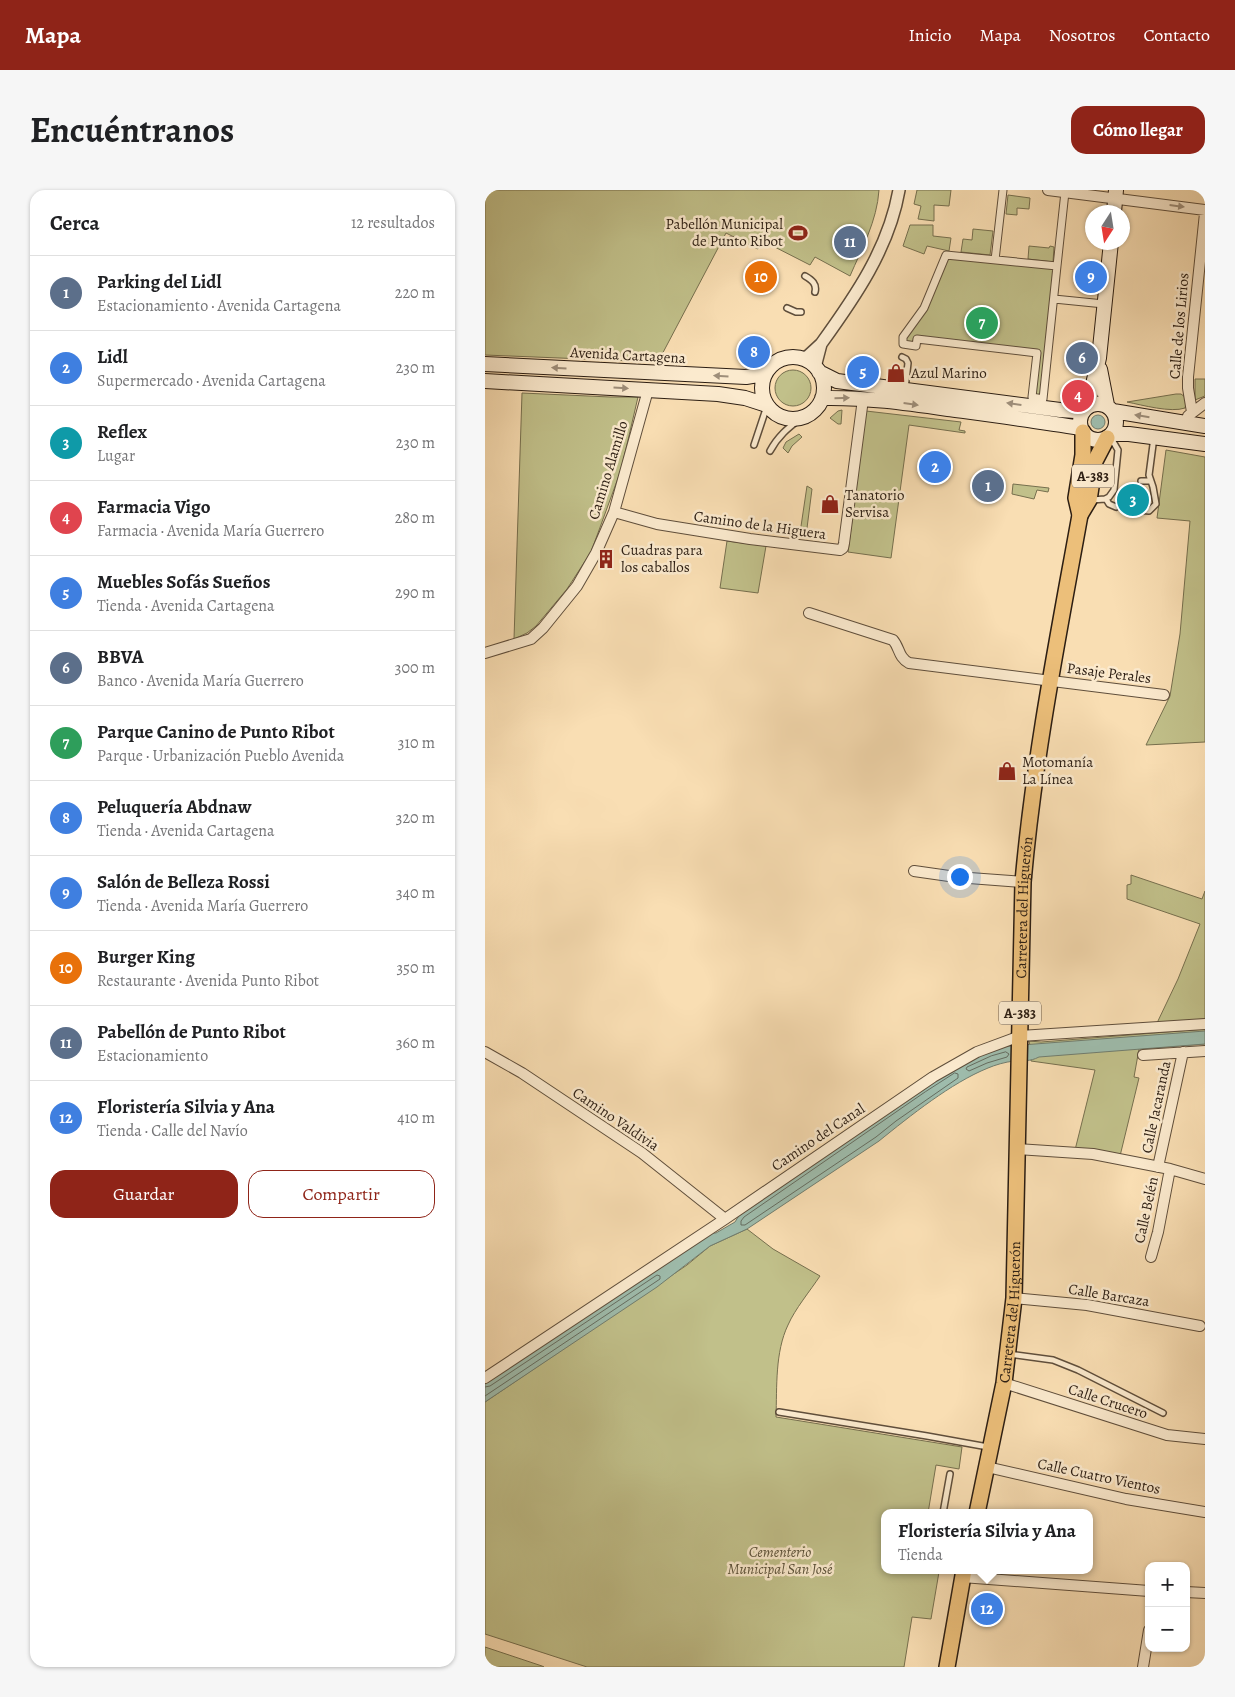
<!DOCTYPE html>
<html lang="es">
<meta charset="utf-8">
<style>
body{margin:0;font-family:Alegreya,serif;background:#f6f6f6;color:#202124}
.controls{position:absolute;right:15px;bottom:15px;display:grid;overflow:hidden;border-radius:10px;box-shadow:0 1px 4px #0004}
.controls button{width:45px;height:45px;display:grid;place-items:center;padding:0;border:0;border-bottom:1px solid #e0e0e0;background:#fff;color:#202124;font:25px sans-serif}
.compass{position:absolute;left:600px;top:15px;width:45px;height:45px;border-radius:50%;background:#fff;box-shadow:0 1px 4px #0004;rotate:192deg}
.you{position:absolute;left:474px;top:686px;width:18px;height:18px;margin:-12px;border:4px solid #fff;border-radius:50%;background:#1a73e8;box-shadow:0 0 0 8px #1a73e833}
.badge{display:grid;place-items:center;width:32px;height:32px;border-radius:50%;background:#8f2418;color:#fff;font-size:16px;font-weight:700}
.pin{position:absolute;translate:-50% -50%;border:2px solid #fff;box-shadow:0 1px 5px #0006}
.popup{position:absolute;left:396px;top:1319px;width:212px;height:65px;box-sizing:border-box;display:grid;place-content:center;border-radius:10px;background:#fff;filter:drop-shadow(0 1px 4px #0005);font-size:16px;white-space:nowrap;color:#757577}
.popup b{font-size:19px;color:#202124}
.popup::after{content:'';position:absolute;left:50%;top:100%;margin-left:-10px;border:10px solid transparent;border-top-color:#fff}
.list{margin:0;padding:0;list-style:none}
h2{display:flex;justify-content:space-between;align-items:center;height:65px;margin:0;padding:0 20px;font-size:21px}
h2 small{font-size:16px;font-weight:400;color:#757577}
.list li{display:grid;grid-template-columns:32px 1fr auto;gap:15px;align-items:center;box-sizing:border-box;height:75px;padding:0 20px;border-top:1px solid #e0e0e0}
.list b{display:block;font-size:19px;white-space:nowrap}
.list p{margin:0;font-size:16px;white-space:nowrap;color:#757577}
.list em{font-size:16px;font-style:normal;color:#757577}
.actions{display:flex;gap:10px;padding:15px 20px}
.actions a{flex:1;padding:11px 0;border:1px solid #8f2418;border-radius:15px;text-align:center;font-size:18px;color:#8f2418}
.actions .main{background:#8f2418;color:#fff}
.map{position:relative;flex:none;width:720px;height:1477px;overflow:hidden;border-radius:15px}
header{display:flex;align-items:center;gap:30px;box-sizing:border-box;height:70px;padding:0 25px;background:#8f2418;color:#fff}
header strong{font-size:24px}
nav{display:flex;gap:28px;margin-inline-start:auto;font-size:18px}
.intro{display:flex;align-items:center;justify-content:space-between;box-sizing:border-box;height:120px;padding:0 30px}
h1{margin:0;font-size:35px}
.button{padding:12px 22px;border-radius:15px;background:#8f2418;color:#fff;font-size:18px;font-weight:700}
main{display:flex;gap:30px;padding:0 30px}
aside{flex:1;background:#fff;border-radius:15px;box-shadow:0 1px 4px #0004}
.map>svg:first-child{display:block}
.green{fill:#c1c08a;stroke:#766f4e}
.water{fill:#9ebcac;stroke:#707d6f}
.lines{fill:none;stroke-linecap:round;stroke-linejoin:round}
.shore{stroke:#656d60;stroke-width:1}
.service-casing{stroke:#5f4e3b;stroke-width:8}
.pedestrian-casing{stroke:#5f4e3b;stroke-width:9}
.minor-casing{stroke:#5f4e3b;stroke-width:12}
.tertiary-casing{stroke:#5f4e3b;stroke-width:14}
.secondary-casing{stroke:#2c1e13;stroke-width:16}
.primary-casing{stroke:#2c1e13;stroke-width:18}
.service{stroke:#fbeace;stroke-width:5}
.pedestrian{stroke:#fbeace;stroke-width:7}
.minor{stroke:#fbeace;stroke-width:10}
.tertiary{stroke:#fbeace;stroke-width:11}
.secondary{stroke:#fbeace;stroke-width:14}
.primary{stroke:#ecbf7a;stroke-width:15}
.oneway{fill:#9e8e7a}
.labels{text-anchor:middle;stroke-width:5;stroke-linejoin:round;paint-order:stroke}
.shield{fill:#fbeace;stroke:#6a5b4b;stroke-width:1}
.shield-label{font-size:14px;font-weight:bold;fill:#2c1e13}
.poi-label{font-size:15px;fill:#2c1e13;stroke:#fbeace;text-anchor:start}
.street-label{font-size:15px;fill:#2c1e13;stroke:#fbeace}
.park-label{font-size:15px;font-style:italic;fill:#594f37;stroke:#fbeace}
</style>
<header>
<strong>Mapa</strong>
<nav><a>Inicio</a><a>Mapa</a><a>Nosotros</a><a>Contacto</a></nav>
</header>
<div class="intro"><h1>Encuéntranos</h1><a class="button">Cómo llegar</a></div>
<main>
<aside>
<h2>Cerca<small>12 resultados</small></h2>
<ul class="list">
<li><span class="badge" style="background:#5c6f8a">1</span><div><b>Parking del Lidl</b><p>Estacionamiento · Avenida Cartagena</p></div><em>220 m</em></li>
<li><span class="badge" style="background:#3f7fe0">2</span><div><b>Lidl</b><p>Supermercado · Avenida Cartagena</p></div><em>230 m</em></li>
<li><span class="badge" style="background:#0f9aa8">3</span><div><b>Reflex</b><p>Lugar</p></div><em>230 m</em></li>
<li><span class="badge" style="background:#e0444e">4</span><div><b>Farmacia Vigo</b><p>Farmacia · Avenida María Guerrero</p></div><em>280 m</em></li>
<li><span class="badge" style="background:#3f7fe0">5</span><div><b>Muebles Sofás Sueños</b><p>Tienda · Avenida Cartagena</p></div><em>290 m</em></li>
<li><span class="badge" style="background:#5c6f8a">6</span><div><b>BBVA</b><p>Banco · Avenida María Guerrero</p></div><em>300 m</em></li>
<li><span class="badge" style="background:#2e9e5b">7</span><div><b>Parque Canino de Punto Ribot</b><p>Parque · Urbanización Pueblo Avenida</p></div><em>310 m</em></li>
<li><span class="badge" style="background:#3f7fe0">8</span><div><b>Peluquería Abdnaw</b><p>Tienda · Avenida Cartagena</p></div><em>320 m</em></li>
<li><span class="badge" style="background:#3f7fe0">9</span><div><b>Salón de Belleza Rossi</b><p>Tienda · Avenida María Guerrero</p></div><em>340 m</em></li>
<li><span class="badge" style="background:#e8710a">10</span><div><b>Burger King</b><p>Restaurante · Avenida Punto Ribot</p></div><em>350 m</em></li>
<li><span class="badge" style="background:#5c6f8a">11</span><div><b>Pabellón de Punto Ribot</b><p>Estacionamiento</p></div><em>360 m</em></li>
<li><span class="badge" style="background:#3f7fe0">12</span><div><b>Floristería Silvia y Ana</b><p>Tienda · Calle del Navío</p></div><em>410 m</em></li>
</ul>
<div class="actions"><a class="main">Guardar</a><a>Compartir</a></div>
</aside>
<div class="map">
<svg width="720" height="1477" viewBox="0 0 720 1477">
<rect width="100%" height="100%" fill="#f9deb3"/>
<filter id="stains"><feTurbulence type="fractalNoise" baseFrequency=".004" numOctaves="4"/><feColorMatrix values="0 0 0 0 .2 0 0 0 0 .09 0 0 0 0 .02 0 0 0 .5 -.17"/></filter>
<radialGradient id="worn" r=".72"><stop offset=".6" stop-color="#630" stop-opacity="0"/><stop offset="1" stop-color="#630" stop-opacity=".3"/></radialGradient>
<path class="green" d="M0,0h394c-2,31 -17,58 -29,86l-35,-19 -5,8 -47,-24 -5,8 -32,-16 -68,129 -173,-7z
M432,0h34l-2,16 -15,-1v16l-16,-2 3,-13 -7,-2z
M523,5l22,3 -1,11 -12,-1v7l-11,-1z
M425,35h23v11l18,2 -2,13 -22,-5 -3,8 -21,-8z
M488,39l20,2 -3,24 -29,-3 2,-13 9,1z
M544,56l20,2 1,-2 4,1 -1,15 -25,-3z
M461,65l111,11 -14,133 -11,-2 5,-44 -120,-14 -1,7 -13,-2 21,-36z
M290 198a18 18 0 1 1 36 0a18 18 0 1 1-36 0Z
M710,189h10v17l-10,4z
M37,203l88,4h28l-17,73 -30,82 -24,37 -31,37 -9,7 -13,6z
M691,204h5l4,3 1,7 -1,4c-14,5 -43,-3 -58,-6z
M357,220l-1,14h-3l-8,-6 8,-7z
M381,221l95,11 -2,8 6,1v2l-56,-8 -18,133 -43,-6z
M314,244l3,3 -10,9 -4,7 -5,-5 3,-6z
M681,260l39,7v285l-59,3 24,-49 10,-62 10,-113 -33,-3z
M528,294l36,4 -1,4 -11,-2 -3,9 -22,-5z
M322,296l5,3 -6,47 -6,-3z
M242,351l39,5 -8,47 -38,-5z
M646,685l71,24 3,-8v128l-48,4 21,-44 22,-55 -73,-25v-14l4,-1z
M720,839v15l-66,5 -5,28 5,1 -19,78 -45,-6 20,-80 -64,-9v-11l-2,-9 12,1z
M262,1039l26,20 47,27c-10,15 -25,33 -32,49 -13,27 -11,62 -12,92l186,30 -3,22 -23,-4 -8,48h-43v57l54,2 -8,47 -19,-2 -8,50h-317l-102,-33v-232l202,-137 23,-19z
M0,1457l57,19 2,1h-59z"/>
<path class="water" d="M606 232a7 7 0 1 1 14 0a7 7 0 1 1-14 0Z
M720,841v13l-166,13c-10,5 -14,3 -25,4 -9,1 -19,4 -26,7 -37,15 -78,48 -109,73l-132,88 -37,17 -53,41 -172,115v-18l227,-151h4l19,-11 5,-8c46,-32 91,-63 136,-94 35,-24 91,-68 133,-74z"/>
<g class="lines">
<path class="shore" d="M521,862l3,2 -2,3 -20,6 -18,8 -3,-2 1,-2 24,-11z
M470,883l3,1v4l-62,43 -20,16 -131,88h-4v-4l3,-4 181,-125z
M0,1197l5,-1 167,-111 3,1v3l-6,4 -169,113"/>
<g class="service-casing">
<path id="service" d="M240,53l7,-3 6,2
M320,86c7,4 12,8 10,16
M302,118l9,4h5
M417,167l4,2 2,4 -3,26
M269,255l13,-39
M285,261c8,-15 18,-23 31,-33
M656,291h9
M621,309l3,5 7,3
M607,310l13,-1 4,-2 5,-7 4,-40 -7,-12
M653,320l11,1 7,-7 -3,-17 -4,-12 5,-38
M523,1164l45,6 25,10 85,43
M294,1222l148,24 61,11
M458,1323l7,-39"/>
</g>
<g class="pedestrian-casing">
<path id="pedestrian" d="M461,65l111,11 -14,133 -11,-2 5,-44 -120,-14 -1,7 -13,-2v-7l21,-29z
M510,70l8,-70
M572,76l8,-74
M569,109l50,5"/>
</g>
<g class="minor-casing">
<path id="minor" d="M563,0l157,20
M707,222l-4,-24v-11l17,-164
M703,226l17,-13
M129,322l43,12 93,15 90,11 3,-2 1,-5 19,-144
M324,423l84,27c7,8 5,17 16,23l255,32
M0,463l46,-14 12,-11 34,-42 19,-33 18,-41 34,-122
M429,681l42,6 67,5
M0,862l37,21 120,80 83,66
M658,865l62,-4
M532,959l76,5 77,15 35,10
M673,977l25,-115
M666,1067l7,-25 12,-63
M529,1108l73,7 113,21
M0,1188l240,-159 208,-142 44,-25 43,-16 185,-12
M519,1193l163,52 38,4
M502,1277l139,32 79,13
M477,1387l187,14
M701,1402l19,1
M658,1477l6,-37"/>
</g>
<g class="tertiary-casing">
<path id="tertiary" d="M336,154c34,-47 68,-96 78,-154
M317,169l6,-3 13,-12 -6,23"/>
</g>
<g class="secondary-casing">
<path id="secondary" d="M629,22l2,-22
M277 198a31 31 0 1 1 62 0a31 31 0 1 1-62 0Z
M0,174l261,13 12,-2 10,-6
M615,179l7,36
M334,182l18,9 223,29 15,1 9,-1
M0,191l233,13 27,4 22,7
M337,208c42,-1 84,5 126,11 44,6 89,12 133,19
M595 232a18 18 0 1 1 36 0a18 18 0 1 1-36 0Z
M603,216l11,-48 12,-116
M628,221l92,15
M627,244h17l76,10"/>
</g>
<g class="primary-casing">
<g id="primary">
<path d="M595,325l9,-15 6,-39 12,-23"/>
<path id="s1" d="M492,1323l27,-130 10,-85 9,-416c11,-124 35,-245 57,-367l-4,-17 7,-43v-23"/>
<path d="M462,1477l17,-97"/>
</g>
</g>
<use href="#service" class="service"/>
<use href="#pedestrian" class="pedestrian"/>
<use href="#minor" class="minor"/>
<use href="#tertiary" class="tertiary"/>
<use href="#secondary" class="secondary"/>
<use href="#primary" class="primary"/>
</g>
<defs><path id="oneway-solid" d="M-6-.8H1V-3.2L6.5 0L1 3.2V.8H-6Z" transform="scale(1.25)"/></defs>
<g class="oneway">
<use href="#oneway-solid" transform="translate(692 16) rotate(7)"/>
<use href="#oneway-solid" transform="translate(74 178) rotate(-177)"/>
<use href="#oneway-solid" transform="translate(236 186) rotate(-177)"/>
<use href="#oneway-solid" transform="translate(136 198) rotate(3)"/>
<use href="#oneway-solid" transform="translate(357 208) rotate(-1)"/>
<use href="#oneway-solid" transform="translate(426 214) rotate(8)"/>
<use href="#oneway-solid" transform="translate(529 214) rotate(-172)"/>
<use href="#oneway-solid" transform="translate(657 226) rotate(-171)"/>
</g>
<defs>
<g id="stadium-bare" transform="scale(1.5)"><path d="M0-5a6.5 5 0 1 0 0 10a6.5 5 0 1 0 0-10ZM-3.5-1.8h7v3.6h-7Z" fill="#8f2418" stroke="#fbeace" stroke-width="2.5" paint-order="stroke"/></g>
<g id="shop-bare" transform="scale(1.5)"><path d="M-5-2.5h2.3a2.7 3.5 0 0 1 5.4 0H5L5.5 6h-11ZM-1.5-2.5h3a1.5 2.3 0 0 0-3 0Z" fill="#8f2418" stroke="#fbeace" stroke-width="2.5" paint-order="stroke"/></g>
<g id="building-bare" transform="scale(1.5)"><path d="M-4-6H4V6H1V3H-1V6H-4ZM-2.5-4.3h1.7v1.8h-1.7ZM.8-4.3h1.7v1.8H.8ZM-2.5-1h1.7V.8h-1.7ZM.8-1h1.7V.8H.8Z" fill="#8f2418" stroke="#fbeace" stroke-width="2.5" paint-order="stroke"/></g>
</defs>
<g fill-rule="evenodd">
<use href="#stadium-bare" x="313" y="43"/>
<use href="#shop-bare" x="411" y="183"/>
<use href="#shop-bare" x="345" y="314"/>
<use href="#building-bare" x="121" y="369"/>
<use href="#shop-bare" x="522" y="581"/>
</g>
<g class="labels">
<g class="shield">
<rect x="587" y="274.5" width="42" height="23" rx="4"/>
<rect x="514" y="811.5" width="42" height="23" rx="4"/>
</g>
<g class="shield-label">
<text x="608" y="291">A-383</text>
<text x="535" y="828">A-383</text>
</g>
<g class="poi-label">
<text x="298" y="39" text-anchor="end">Pabellón Municipal<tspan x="298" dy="17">de Punto Ribot</tspan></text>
<text x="426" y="188">Azul Marino</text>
<text x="360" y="310">Tanatorio<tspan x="360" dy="17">Servisa</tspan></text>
<text x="136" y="365">Cuadras para<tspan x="136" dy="17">los caballos</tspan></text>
<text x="537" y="577">Motomanía<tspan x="537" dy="17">La Línea</tspan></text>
</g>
<g class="street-label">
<text transform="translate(694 136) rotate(-85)" y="5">Calle de los Lirios</text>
<text transform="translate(143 165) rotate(3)" y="5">Avenida Cartagena</text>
<text transform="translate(123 280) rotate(-73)" y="5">Camino Alamillo</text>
<text transform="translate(275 335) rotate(8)" y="5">Camino de la Higuera</text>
<text transform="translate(624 483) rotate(7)" y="5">Pasaje Perales</text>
<text dy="5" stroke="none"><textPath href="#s1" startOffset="609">Carretera del Higuerón</textPath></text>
<text transform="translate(671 917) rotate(-78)" y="5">Calle Jacaranda</text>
<text transform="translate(131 929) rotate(34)" y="5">Camino Valdivia</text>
<text transform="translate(333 947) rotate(-34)" y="5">Camino del Canal</text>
<text transform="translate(661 1020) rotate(-78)" y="5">Calle Belén</text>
<text transform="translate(624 1105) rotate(9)" y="5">Calle Barcaza</text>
<text dy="5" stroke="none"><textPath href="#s1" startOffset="204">Carretera del Higuerón</textPath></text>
<text transform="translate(623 1211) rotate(18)" y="5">Calle Crucero</text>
<text transform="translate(614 1286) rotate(12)" y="5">Calle Cuatro Vientos</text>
</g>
<g class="park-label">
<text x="295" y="1367">Cementerio<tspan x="295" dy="17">Municipal San José</tspan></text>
</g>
</g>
<rect width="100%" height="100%" filter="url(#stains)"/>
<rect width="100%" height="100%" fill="url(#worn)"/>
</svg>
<div class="controls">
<button>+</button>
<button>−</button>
</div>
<svg class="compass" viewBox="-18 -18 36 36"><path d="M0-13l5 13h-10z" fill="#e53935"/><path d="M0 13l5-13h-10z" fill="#757577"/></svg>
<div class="you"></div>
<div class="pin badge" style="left:503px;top:296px;background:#5c6f8a">1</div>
<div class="pin badge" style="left:450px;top:277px;background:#3f7fe0">2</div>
<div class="pin badge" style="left:648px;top:310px;background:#0f9aa8">3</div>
<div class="pin badge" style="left:593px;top:206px;background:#e0444e">4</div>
<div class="pin badge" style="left:378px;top:182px;background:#3f7fe0">5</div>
<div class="pin badge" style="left:597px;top:168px;background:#5c6f8a">6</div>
<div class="pin badge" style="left:497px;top:133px;background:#2e9e5b">7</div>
<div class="pin badge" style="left:269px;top:162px;background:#3f7fe0">8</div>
<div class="pin badge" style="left:606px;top:87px;background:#3f7fe0">9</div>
<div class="pin badge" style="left:276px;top:87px;background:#e8710a">10</div>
<div class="pin badge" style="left:365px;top:52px;background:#5c6f8a">11</div>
<div class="pin badge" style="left:502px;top:1419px;background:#3f7fe0">12</div>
<div class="popup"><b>Floristería Silvia y Ana</b>Tienda</div>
</div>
</main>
